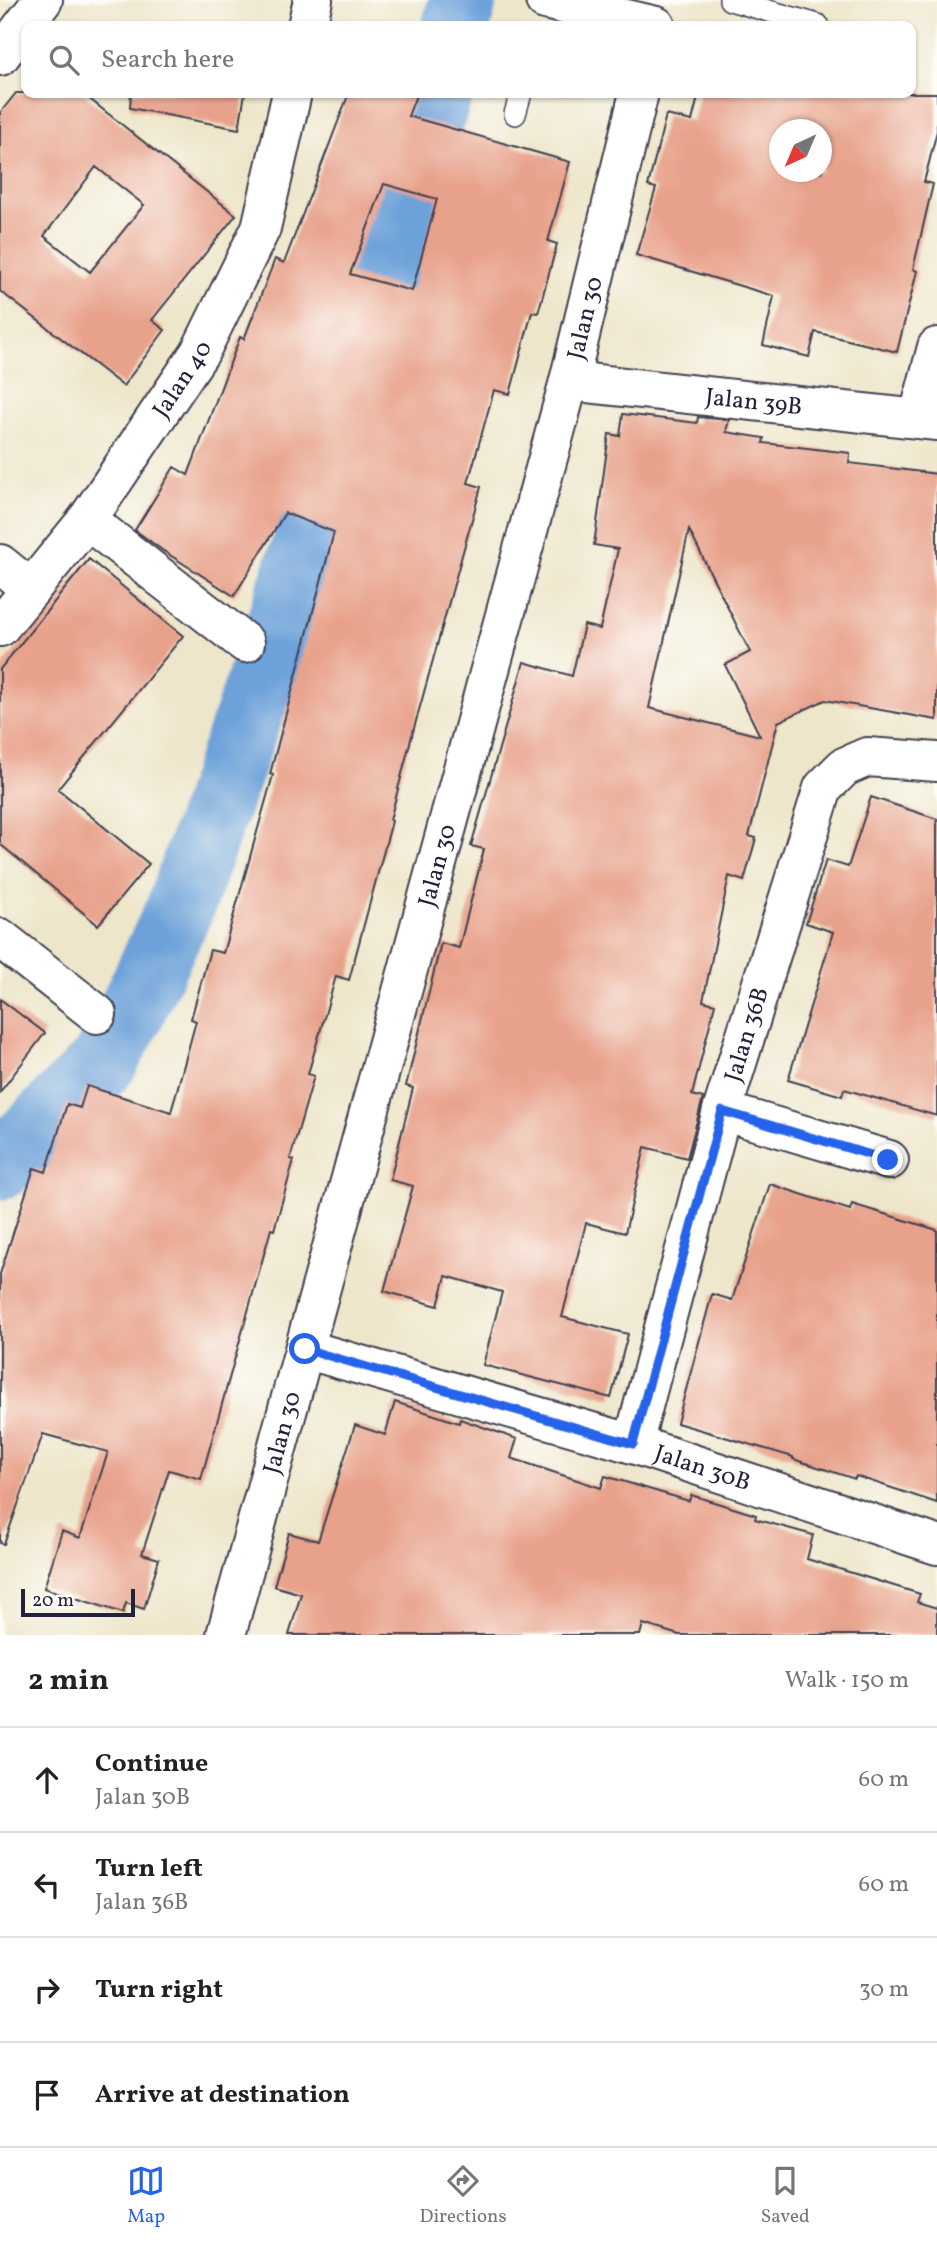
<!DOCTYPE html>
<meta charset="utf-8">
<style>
body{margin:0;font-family:Vollkorn,serif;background:#f6f6f6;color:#222}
.compass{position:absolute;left:769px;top:119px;width:63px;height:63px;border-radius:50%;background:#fff;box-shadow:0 2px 5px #0004;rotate:224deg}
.scale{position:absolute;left:21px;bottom:18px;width:114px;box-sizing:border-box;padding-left:7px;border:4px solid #22223b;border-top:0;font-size:19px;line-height:24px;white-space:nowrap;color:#22223b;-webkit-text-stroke:5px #fdfcf7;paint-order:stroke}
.stop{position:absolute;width:21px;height:21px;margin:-16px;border:5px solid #2563eb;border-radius:50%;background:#fff}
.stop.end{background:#2563eb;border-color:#fff;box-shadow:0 2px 7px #0008}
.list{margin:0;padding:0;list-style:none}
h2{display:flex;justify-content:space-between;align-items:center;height:91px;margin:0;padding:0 28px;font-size:30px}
h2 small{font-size:23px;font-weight:400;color:#767676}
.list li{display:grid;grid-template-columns:46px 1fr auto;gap:21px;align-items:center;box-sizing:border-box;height:105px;padding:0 28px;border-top:2px solid #e0e0e0}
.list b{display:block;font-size:26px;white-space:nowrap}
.list p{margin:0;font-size:23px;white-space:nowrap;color:#767676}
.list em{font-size:23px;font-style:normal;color:#767676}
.icon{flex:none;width:38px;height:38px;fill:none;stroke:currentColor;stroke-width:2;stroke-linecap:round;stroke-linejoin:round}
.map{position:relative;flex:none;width:937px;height:1635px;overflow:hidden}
.search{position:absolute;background:#fff;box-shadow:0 2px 5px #0004;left:21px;right:21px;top:21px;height:77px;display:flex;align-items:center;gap:18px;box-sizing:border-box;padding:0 24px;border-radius:14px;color:#767676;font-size:26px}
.sheet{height:511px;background:#fff}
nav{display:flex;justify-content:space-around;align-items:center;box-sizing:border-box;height:98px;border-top:2px solid #e0e0e0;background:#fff;font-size:19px;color:#767676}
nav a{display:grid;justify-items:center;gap:4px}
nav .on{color:#2563eb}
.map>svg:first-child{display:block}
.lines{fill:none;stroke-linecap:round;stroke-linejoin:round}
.river{stroke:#6ca1d9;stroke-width:68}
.building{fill:#e8a28b;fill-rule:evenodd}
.service-casing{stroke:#413f50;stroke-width:24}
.minor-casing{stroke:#413f50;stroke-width:42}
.service{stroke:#fff;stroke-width:21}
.minor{stroke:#fff;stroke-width:38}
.route{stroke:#2563eb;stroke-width:9}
.labels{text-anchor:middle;stroke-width:6;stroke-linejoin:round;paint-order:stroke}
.street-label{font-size:24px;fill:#22223b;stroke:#fdfcf7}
</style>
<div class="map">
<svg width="937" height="1635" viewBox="0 0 937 1635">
<rect width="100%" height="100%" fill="#fdfcf7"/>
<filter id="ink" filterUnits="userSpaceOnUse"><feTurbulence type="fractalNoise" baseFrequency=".0143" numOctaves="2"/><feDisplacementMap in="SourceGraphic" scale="14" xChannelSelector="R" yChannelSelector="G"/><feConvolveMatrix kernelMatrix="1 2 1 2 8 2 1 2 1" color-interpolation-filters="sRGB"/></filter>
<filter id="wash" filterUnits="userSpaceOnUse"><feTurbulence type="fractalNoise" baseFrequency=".00686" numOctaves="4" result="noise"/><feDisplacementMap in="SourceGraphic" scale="28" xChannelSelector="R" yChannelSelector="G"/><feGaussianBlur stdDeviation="1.57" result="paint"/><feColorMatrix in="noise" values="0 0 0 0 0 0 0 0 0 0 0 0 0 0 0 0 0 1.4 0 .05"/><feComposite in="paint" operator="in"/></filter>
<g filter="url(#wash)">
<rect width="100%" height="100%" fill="#eee6ca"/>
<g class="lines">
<path class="river" d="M456,26l7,-26
M0,1166l104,-104 25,-46 50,-106 81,-227 76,-228 49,-194 54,-168"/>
</g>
<g id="blocks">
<path class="building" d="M16,93h66l154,122 -84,105 13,10 -42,56 -123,-95v-178zM96,167l48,38 -54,67 -46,-36z
M131,93h114l-6,36 -109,-21z
M349,93h68l-9,23 162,46 -22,79 9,3 -19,69 -6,-1 -22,82 -16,-4 -26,93 13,4 -70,252 -21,81 2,1 -43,159 -13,-4 -28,98 6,2 -24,83 4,1 -20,70 -3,-1 -70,250 -32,-9 -27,84 17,5 -15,50 -18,-6 -3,10 -79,-25 18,-57 18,7 28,-86 -65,-18 -39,110 -4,-1v-269l34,-106 12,4 21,-68 13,4 7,-22 84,26 25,-91 -5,-2 19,-69 13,3 50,-178 -3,-1 64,-242 -49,-19 -51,83 -72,-46 -27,-20 39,-63 14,8 52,-138 4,2 31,-80 9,4zM384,184l53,15 -25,92 -62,-17z
M699,93h238v38l-13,51 9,2 -20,85 4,2 -20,81 -82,-20 -6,25 -46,-12 11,-49 -138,-41 20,-67 -8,-2 18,-71 26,6zM780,130h42v42h-42z
M623,414l74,9 1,-6 31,3 -3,12 38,6 -1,5 87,10 -1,10 88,11v246l-112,-20 -47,22 -29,114 7,2 -12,43 -15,-5 -26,125 12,3 -23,91 11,3 -16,60 -42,-11 -20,86 -39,-10 -24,94 66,17 -17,64 -128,-33 19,-73 -56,-16 -8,30 -54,-15 29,-105 -23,-6 23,-92 -7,-2 35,-143 18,5 25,-99 -13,-3 53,-184 48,14 12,-51 16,4 18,-80 -24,-4 15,-111 11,2zM689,530l61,122 -25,13 35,71 -111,-28z
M89,559l94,77 -125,153 91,75 -51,61 -98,-81v-175z
M871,797l66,22v297l-93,-27 -2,7 -54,-16 45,-148 -27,-9 20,-63 22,7z
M0,999l45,34 -45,59z
M770,1184l80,26 2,-6 85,26v273l-81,-27 -1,3 -62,-20v-2l-116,-34 35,-129 20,6z
M395,1402l64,21 1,-4 57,20 -6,19 90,30 4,-12 84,25 2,-6 65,20 -1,4 58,16 -6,24 113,35 -3,8 20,6v27h-258l-36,-11 -3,11h-351l12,-41 -27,-8 15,-53 29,8 37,-116 30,10z"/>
</g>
</g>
<g filter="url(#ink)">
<use href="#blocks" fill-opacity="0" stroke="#413f50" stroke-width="2"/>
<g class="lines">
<g class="service-casing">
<path id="service" d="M730,0l88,25
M515,114l6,-21"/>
</g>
<g class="minor-casing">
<g id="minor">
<path d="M545,0l111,26"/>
<path d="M307,26l6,-26"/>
<path d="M0,56l43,-56"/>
<path id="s1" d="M569,381l368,40"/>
<path d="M918,419l19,-72"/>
<path d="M87,520l158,123"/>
<path d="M0,564l31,25"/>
<path id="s2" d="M0,627l87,-107 113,-168 61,-124 31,-135"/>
<path d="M0,938l97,76"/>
<path d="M722,1111l167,49"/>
<path id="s3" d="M305,1349l328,95 304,101"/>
<path id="s4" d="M633,1444l89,-333 101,-323 21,-21 23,-10 70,5"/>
<path id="s5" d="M226,1635l343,-1254 70,-288"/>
</g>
</g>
<use href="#service" class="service"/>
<use href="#minor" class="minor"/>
</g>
</g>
<g class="lines" filter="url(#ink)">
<path class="route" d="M305,1349l328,95 89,-333 166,49"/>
</g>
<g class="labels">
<g class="street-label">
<text dy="8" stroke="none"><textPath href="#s5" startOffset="1365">Jalan 30</textPath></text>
<text dy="8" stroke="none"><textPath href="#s2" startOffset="308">Jalan 40</textPath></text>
<text dy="8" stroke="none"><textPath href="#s1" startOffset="186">Jalan 39B</textPath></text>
<text dy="8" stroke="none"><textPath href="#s5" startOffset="798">Jalan 30</textPath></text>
<text dy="8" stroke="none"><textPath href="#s4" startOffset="425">Jalan 36B</textPath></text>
<text dy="8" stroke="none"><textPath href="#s5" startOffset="210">Jalan 30</textPath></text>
<text dy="8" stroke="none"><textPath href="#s3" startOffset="415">Jalan 30B</textPath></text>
</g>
</g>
</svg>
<svg class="compass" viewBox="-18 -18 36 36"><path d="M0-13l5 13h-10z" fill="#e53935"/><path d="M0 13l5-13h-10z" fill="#767676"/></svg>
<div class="scale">20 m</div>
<div class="stop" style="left:305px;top:1349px"></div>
<div class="stop end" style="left:888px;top:1160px"></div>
<div class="search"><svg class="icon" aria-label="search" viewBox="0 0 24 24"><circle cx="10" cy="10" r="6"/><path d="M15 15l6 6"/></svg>Search here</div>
</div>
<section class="sheet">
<h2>2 min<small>Walk · 150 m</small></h2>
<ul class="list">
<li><svg class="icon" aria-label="ahead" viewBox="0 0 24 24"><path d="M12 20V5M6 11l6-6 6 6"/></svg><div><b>Continue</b><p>Jalan 30B</p></div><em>60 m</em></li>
<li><svg class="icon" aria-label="left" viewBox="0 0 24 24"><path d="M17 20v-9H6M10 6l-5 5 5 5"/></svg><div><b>Turn left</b><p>Jalan 36B</p></div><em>60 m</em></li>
<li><svg class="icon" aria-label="right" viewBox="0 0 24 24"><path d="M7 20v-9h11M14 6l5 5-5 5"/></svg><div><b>Turn right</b></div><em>30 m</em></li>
<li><svg class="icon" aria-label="arrive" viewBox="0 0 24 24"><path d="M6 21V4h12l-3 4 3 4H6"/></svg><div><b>Arrive at destination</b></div></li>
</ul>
</section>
<nav>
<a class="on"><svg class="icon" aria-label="map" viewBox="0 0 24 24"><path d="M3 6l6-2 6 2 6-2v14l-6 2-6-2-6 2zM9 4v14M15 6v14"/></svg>Map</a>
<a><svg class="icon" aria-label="directions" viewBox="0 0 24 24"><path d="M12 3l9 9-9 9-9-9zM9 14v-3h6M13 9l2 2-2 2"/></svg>Directions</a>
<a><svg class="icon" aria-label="saved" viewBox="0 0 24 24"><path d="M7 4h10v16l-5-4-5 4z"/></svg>Saved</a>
</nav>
